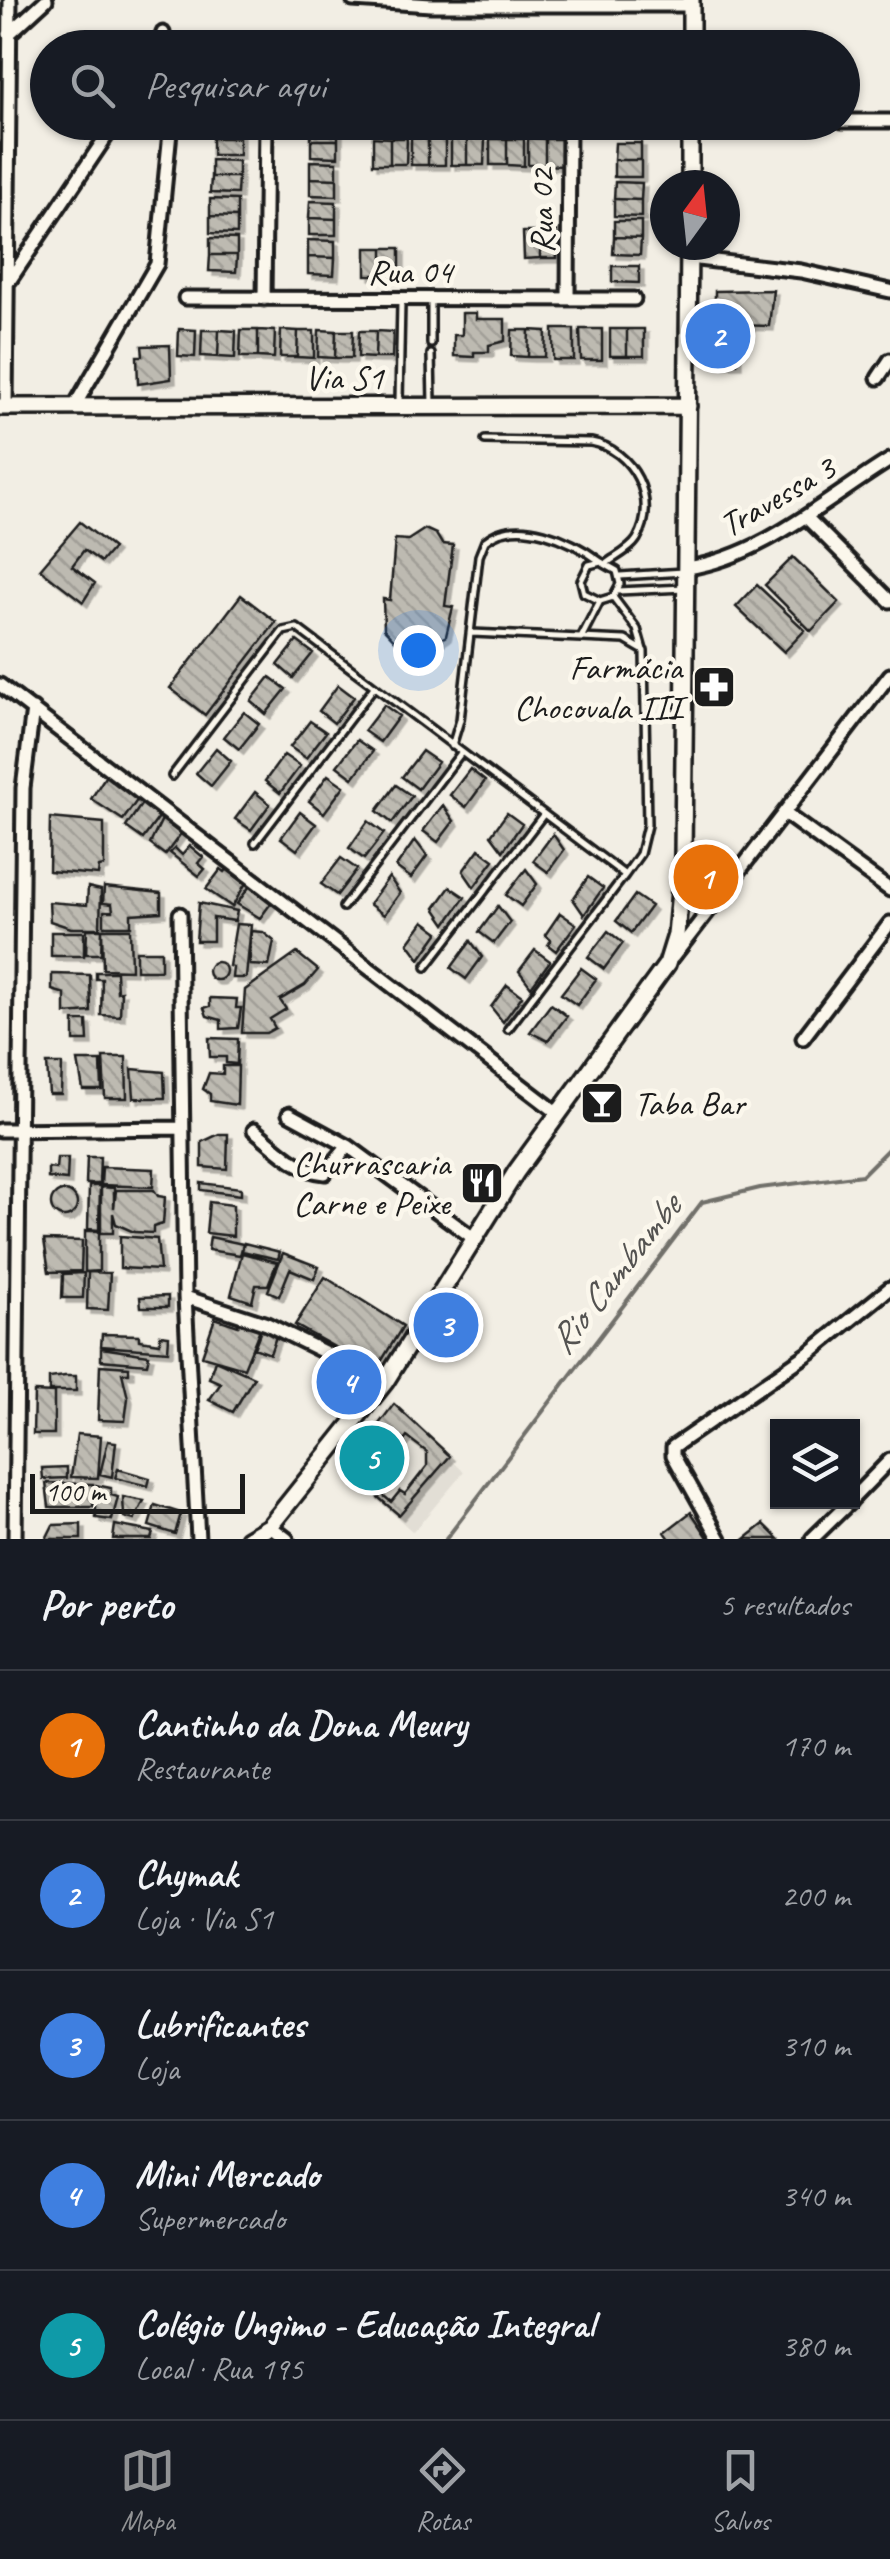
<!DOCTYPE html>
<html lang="pt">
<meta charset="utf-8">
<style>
body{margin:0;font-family:Caveat,sans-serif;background:#242831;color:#f1f3f6}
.controls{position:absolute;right:30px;bottom:30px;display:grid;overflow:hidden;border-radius:0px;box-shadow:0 2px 8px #0004}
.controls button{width:90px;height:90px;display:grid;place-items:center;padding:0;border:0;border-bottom:2px solid #363941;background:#171b24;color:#f1f3f6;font:50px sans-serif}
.compass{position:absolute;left:650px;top:170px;width:90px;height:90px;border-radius:50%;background:#171b24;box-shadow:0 2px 8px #0004;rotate:15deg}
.scale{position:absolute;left:30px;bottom:25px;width:215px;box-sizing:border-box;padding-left:10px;border:5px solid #1c1c1c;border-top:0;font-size:28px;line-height:35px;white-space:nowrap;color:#1c1c1c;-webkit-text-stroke:8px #fbf7ec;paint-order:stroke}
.you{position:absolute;left:418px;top:650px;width:35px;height:35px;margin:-25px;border:8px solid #fff;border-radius:50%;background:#1a73e8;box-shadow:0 0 0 15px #1a73e833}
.badge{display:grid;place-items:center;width:65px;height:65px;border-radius:50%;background:#919294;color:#fff;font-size:32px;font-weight:700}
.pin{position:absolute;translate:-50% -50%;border:5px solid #fff;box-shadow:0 2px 10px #0006}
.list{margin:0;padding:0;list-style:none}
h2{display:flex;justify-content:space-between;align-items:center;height:130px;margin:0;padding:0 40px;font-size:42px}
h2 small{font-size:32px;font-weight:400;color:#9ea1a6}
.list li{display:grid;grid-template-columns:65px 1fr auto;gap:30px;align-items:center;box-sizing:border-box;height:150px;padding:0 40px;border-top:2px solid #363941}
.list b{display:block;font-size:38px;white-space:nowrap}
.list p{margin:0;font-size:32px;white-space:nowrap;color:#9ea1a6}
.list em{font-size:32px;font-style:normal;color:#9ea1a6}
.icon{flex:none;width:55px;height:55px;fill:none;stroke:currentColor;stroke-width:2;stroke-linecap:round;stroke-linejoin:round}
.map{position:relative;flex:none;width:890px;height:1539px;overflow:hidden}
.search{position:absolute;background:#171b24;box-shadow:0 2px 8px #0004;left:30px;right:30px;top:30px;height:110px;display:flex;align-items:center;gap:25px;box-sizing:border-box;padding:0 35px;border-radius:55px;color:#9ea1a6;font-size:38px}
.sheet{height:880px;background:#171b24}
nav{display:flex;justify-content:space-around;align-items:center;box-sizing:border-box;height:140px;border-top:2px solid #363941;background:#171b24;font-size:28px;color:#9ea1a6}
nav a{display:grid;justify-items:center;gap:5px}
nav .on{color:#919294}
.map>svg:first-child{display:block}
.built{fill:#e2ded5}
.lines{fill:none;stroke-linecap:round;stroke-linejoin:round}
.stream{stroke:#716f6b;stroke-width:4}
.building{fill:url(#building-back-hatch);stroke:#1c1c1c;stroke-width:2.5;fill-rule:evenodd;filter:url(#shadow)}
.lane-casing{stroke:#1c1c1c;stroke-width:12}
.street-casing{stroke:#1c1c1c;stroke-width:19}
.secondary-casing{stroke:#1c1c1c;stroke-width:22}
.lane{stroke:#fbf7ec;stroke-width:5}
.street{stroke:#fbf7ec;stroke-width:11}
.secondary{stroke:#fbf7ec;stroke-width:15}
.labels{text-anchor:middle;stroke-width:9;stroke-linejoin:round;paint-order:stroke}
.street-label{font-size:35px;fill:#1c1c1c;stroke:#fbf7ec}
.poi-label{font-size:35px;fill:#1c1c1c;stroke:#fbf7ec;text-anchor:end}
.water-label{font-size:38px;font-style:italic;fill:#545351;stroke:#fbf7ec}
</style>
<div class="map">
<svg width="890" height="1539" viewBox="0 0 890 1539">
<defs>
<pattern id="building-back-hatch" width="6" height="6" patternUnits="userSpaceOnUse" patternTransform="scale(2.5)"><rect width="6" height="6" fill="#bdbab1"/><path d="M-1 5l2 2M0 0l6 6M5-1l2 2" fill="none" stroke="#a29f98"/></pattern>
<filter id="shadow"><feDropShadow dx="4.5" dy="4.5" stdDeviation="0" flood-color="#0004"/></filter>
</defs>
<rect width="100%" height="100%" fill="#f2eee4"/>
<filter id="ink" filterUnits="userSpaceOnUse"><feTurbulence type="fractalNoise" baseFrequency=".01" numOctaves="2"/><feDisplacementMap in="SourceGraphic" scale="20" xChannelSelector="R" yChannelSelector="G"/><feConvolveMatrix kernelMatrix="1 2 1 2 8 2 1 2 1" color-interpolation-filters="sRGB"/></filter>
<g filter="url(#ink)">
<path class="built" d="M391,1402l73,70 -51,60 -71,-64z"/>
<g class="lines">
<path class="stream" d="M446,1539l256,-337 58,-14 102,-13 28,-28"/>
</g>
<path class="building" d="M212,122h27v16h-27z
M611,122h27v11l-27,-1z
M311,123h27v17h-27z
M373,137l17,1v26h-17z
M212,138h27v17h-27z
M390,138h17l-1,26h-16z
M411,138h17v27h-17z
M428,138h17v27h-17z
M451,138l16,1v26h-16z
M528,138l17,1v26h-17z
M467,139h18l-1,26h-17z
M490,139h17v26h-17z
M507,139h17v27l-17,-1z
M545,139h17v27l-17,-1z
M311,140h27v17l-27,-1z
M615,143h26v17h-27z
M211,160l27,1v16h-27z
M614,160h27v17h-27z
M310,161l27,1v17l-27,-1z
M211,177h27l-1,17 -27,-1z
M310,178l27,1v17l-27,-1z
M615,182l27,1 -1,17 -27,-1z
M210,199l27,1v17l-27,-1z
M614,199l27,1v17l-27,-1z
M310,201l26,1v17l-27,-1z
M210,216l27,1v17l-27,-1z
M309,218l27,1v16h-27z
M614,221h27v17l-27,-1z
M557,231v27h-17v-26z
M523,232h17v26l-16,1z
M614,237l27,1 -1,17 -27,-1z
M210,238l27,1v16h-27z
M308,240l27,1v17l-27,-1z
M366,248h17v27h-17z
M383,248h17v27h-17z
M210,255h27l-1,17 -27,-1z
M308,257l27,1 -1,17 -26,-1z
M612,266h27v17l-27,-1z
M773,290l-4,36 -33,-1 1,38h-23l1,-72z
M462,313h14v6h29v22l-16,4v7h-15v5l-20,-1v-21h8z
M179,329l17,1 -1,27 -17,-1z
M553,329h21v31h-21z
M580,329h22v31h-21z
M610,329h17v27h-17z
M627,329h17v27h-17z
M202,330h17l-1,27 -17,-1z
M219,330l17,1 -1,27 -17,-1z
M241,330h17v27h-18z
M258,330l17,1 -1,27 -16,-1z
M281,330l17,1 -1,26h-17z
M319,330l17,1 -1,27 -17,-1z
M512,330h17l-1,27 -17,-1z
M529,330l17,1 -1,26h-17z
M298,331h16v27l-17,-1z
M336,331h17l-1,27h-17z
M359,331h17l-1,27 -17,-1z
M376,331l17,1 -1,26h-17z
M170,345l1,34 -33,5 -1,-28h6l-1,-10z
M80,522l33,26 -12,14 -17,-12 -12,16 23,17 -12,19 -43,-33z
M425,529l11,5 6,10 11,1 -8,61 8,1 -7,29 -21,14 -12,1 -12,-4 -17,-18 -1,-30 7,1 5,-61 13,1z
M793,557l46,45 -28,29 -46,-46z
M757,585l48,45 -21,22 -48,-45z
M241,595l35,27 -71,93 -35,-27z
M297,641l16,12 -20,25 -15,-13z
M270,677l16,12 -20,25 -15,-13z
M338,685l16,12 -20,26 -15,-12z
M384,705l15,11 -19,26 -16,-11z
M244,712l15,12 -20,25 -15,-12z
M310,721l16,11 -20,26 -16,-11z
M357,740l16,11 -20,27 -16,-12z
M216,748l15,13 -20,25 -15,-13z
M422,751l16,11 -20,27 -16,-12z
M284,755l16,11 -20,27 -15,-12z
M470,769l15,12 -19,26 -16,-12z
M108,772l30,27 -15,21 -32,-21z
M328,775l16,11 -20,27 -15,-12z
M396,785l16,11 -20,27 -15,-12z
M255,792l15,12 -19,26 -16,-11z
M145,799l17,14 -19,26 -17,-12z
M443,805l11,16 -16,21 -15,-11z
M300,812l16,12 -19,26 -16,-12z
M165,813l20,15 -20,27 -15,-11z
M507,813l15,11 -19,27 -12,-16z
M50,818l54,5v43l-5,1 -1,8 -49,-4z
M368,821l16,12 -20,26 -15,-11z
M553,834l11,16 -16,22 -15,-11z
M415,840l12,16 -16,22 -15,-11z
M190,846l13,11 -5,6 7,6 -6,7 -29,-23 5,-5 7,7z
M479,849l15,11 -20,27 -11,-16z
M341,858l16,11 -20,26 -16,-11z
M229,867l18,14 -15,26 -26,-18 15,-20 4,3z
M526,869l11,15 -16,22 -15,-11z
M389,877l11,16 -16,22 -15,-11z
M588,877l15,11 -19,27 -11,-16z
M252,883l20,19 -12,16 -23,-14z
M88,887l13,3 -1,38h-29l-21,-7 -1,-19 38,3z
M104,887l57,6v19l-30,2v12h-27v-15h9l-1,-7 -9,-1z
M450,887l15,10 -19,27 -11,-16z
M635,895l16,11 -20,27 -15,-12z
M199,903l38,8 -2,10 -22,-3v23h-17z
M498,906l12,16 -16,21 -15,-11z
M560,913l16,11 -20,27 -8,-6 3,-5 -6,-5z
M424,921l15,11 -19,27 -12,-16z
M236,924l15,1 -5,53h-14l1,-11 -4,-1z
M87,929h15l-1,25h-15z
M102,929h28l1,41 -28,-1z
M251,931l12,1 11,9 -5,25 -19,-1z
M608,931l15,12 -19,26 -16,-12z
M51,932h33v24h-33z
M471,941l11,16 -16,22 -15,-11z
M535,950l15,11 -19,26 -12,-16z
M136,951h25v19h-25z
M297,953l21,17 -13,15 -25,15 6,9 -16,10 5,9 -9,5h-24l3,-43z
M208 971a9 9 0 1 1 18 0a9 9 0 1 1-18 0Z
M581,968l15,11 -19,26 -16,-11z
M96,972h20l1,20 4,-1 -1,25 -19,-1 1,-36h-6z
M52,974l38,1 1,37 -26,2v-20l-13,-4z
M507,985l15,11 -19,26 -12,-15z
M210,998l27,1 -1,9h5l-3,20 -17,1v-9l-14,-4 -3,-8 6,-2z
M551,1004l16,12 -19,25 -18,-9z
M74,1021h13l1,20h-14z
M209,1038l29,1 -1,25 -11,-1v-6h-16z
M103,1057h23l1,41h-22z
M78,1061h23l1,29h-19z
M47,1064h15l-1,30h-12z
M223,1066h15l-1,39 -27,-4v-7l-7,-5 6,-16 14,1z
M132,1069l32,3 1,26h-31z
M219,1134h9l-1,35 -25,-2v-25z
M87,1157h13l-1,27h-13z
M57,1158h11l-1,22 -19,-2v-10l8,1z
M102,1167l52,2 -1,18 -52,-2z
M201,1183l40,5v7l-40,-5z
M89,1186h11l-1,44 -11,-1z
M101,1187l13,1v20l2,-18h38l4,6 7,1 -2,27 -10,3v6l-19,-1 -18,-8 -3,-11v20h-12z
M51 1204a13 13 0 1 1 26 0a13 13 0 1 1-26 0Z
M209,1202l24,3v31l-27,-3z
M85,1231h14v40l-14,1z
M120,1236l37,3 3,31 -40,-2z
M210,1237l33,7 -3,11 -32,-5z
M44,1240l38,1 -1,30 -32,1z
M244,1243l36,9 -2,7 -36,-8z
M242,1253l35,9 -9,23h-12l-4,17 -21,-7z
M283,1253l36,14 -5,12 -24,-10 -11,27 -11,-5z
M88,1272l22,1 -2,37 -21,-1z
M84,1273l-1,25h-21l1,-24z
M325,1277l78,49 -27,44 -81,-45z
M168,1296v11h-27l-1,-10z
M242,1317l20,7 -18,44 -42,-12 13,-38 23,8z
M263,1325l15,6 -8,23 -16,-6z
M102,1334l37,1v5l21,3v-8l9,1 -1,15 -67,-5z
M101,1348l48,7 -2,9 -46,-4z
M215,1360l39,17 -21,35 -24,-12 12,-17 -12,-5z
M100,1365l29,2v6h-7l6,25 -3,23 -27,-1z
M65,1376h11v15h-27v-13z
M34,1392l20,1v41h-21z
M394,1404l56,52 -51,59 -54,-46zM407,1437l20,15v14l-22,28 -5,-3 -9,11 -20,-17z
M77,1434l24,2 -3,42 -27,-1z
M108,1441l8,1 -4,35 -12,-3z
M67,1467v11l-24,1 -1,-11z
M118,1469l32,9 -2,8 -33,-8z
M46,1483l47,1v23h-44z
M96,1485l15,3v7l7,2 -6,23 -16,-2z
M123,1497l21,4 -10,19 -10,-3z
M155,1505l26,8 -6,21 -26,-8z
M691,1512l18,27h-39l-5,-7z
M81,1524v15h-35l7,-14z
M764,1524l15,15h-34z
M115,1525l38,7 -2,7h-38z"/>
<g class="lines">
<g class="lane-casing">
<path id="lane" d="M431,344v-42
M431,354l1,50
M399,401l2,-99
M485,440l106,2c41,7 69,58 46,97 -6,10 -20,17 -30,24
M620,576l64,-4
M618,591l67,-3
M613,597l24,32 6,21
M472,633l153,7 19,11 3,174 -7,29 -15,21
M582,636l18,-35 13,-4 7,-13 -3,-13 -16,-9 -12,3 -8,16 3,12 16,8
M452,746l8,-26 19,-164 6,-15c32,-27 87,-1 116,21
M172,776l111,-145 14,-3 328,247 -117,154
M255,843l119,-156
M343,907l118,-154
M426,967l117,-152"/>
</g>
<g class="street-casing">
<path id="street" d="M353,0l78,5h260
M9,34l37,-34
M158,48l5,-15
M842,121h48
M689,258l112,13 89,20
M10,280l106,-158
M185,298l449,1
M264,299l2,-177
M568,299l1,-177
M878,378l12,-18
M6,407l4,-407
M74,407l83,-143 14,-142
M806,517l84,84
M687,568c77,-12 138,-68 203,-108
M0,685l559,429
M784,813l106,77
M180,914l5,383 13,242
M673,957l217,-282
M803,1038l87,-115
M289,1114l59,32 124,91
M0,1130l181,-2
M254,1130c22,17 43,41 71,43l23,-27
M185,1297l82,27 118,58
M852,1499l38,-39
M270,1526l17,13
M15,1539l8,-751 10,-79
M720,1539l-47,-84v-8l139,-96 78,-63
M812,1539l38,-37"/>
</g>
<g class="secondary-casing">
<path id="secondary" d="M691,48v-48
M690,185v-63
M0,407l688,-1
M248,1539l22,-13 115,-144 131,-210 151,-208 9,-29 7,-78 6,-612"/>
</g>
<use href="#lane" class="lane"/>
<use href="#street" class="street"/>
<use href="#secondary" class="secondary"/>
</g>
</g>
<defs>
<g id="pharmacy-square" transform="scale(2.25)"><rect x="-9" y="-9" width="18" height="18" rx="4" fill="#1c1c1c" stroke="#fbf7ec"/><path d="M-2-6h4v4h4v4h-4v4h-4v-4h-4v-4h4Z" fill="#fff"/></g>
<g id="bar-square" transform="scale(2.25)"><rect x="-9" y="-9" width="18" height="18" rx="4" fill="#1c1c1c" stroke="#fbf7ec"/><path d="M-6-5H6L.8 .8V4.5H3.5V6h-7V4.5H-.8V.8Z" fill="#fff"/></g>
<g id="restaurant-square" transform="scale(2.25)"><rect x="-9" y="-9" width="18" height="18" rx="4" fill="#1c1c1c" stroke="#fbf7ec"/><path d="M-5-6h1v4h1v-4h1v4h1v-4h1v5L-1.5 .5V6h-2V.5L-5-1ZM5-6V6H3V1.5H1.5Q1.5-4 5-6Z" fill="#fff"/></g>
</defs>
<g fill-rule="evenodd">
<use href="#pharmacy-square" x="714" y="687"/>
<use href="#bar-square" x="602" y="1103"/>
<use href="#restaurant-square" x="482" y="1183"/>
</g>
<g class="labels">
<g class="street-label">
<text transform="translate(541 211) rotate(-90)" y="12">Rua 02</text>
<text x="410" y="283">Rua 04</text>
<text x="344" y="389">Via S1</text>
<text transform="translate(777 496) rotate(-30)" y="12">Travessa 3</text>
</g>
<g class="poi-label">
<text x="682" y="679">Farmácia<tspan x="682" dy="40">Chocovala III</tspan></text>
<text x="634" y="1115" text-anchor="start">Taba Bar</text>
<text x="450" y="1175">Churrascaria<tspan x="450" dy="40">Carne e Peixe</tspan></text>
</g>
<g class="water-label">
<text transform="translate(614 1274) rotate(-52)" y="13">Rio Cambambe</text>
</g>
</g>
</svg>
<div class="controls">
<button><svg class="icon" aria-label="layers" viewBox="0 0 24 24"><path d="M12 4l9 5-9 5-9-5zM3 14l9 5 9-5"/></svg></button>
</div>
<svg class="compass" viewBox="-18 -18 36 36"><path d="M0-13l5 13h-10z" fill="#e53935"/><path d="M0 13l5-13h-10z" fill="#9ea1a6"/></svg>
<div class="scale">100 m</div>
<div class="you"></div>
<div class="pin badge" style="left:706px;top:877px;background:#e8710a">1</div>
<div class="pin badge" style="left:718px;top:336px;background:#3f7fe0">2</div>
<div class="pin badge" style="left:446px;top:1325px;background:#3f7fe0">3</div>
<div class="pin badge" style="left:349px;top:1382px;background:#3f7fe0">4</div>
<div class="pin badge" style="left:372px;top:1458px;background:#0f9aa8">5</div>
<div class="search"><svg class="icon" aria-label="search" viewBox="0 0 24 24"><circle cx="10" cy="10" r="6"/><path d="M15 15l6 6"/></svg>Pesquisar aqui</div>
</div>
<section class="sheet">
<h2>Por perto<small>5 resultados</small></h2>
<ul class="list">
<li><span class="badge" style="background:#e8710a">1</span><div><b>Cantinho da Dona Meury</b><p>Restaurante</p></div><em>170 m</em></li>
<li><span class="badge" style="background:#3f7fe0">2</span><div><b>Chymak</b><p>Loja · Via S1</p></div><em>200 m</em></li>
<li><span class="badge" style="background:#3f7fe0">3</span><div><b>Lubrificantes</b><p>Loja</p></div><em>310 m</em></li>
<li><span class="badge" style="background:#3f7fe0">4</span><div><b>Mini Mercado</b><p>Supermercado</p></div><em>340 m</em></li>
<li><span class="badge" style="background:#0f9aa8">5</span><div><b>Colégio Ungimo - Educação Integral</b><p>Local · Rua 195</p></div><em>380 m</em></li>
</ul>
</section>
<nav>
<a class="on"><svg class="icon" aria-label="map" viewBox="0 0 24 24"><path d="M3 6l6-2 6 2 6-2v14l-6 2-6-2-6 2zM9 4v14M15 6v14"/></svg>Mapa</a>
<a><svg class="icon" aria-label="directions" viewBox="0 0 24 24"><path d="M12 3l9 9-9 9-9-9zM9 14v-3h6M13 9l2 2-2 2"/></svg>Rotas</a>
<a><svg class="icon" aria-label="saved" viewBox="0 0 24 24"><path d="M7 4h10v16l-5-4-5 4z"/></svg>Salvos</a>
</nav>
